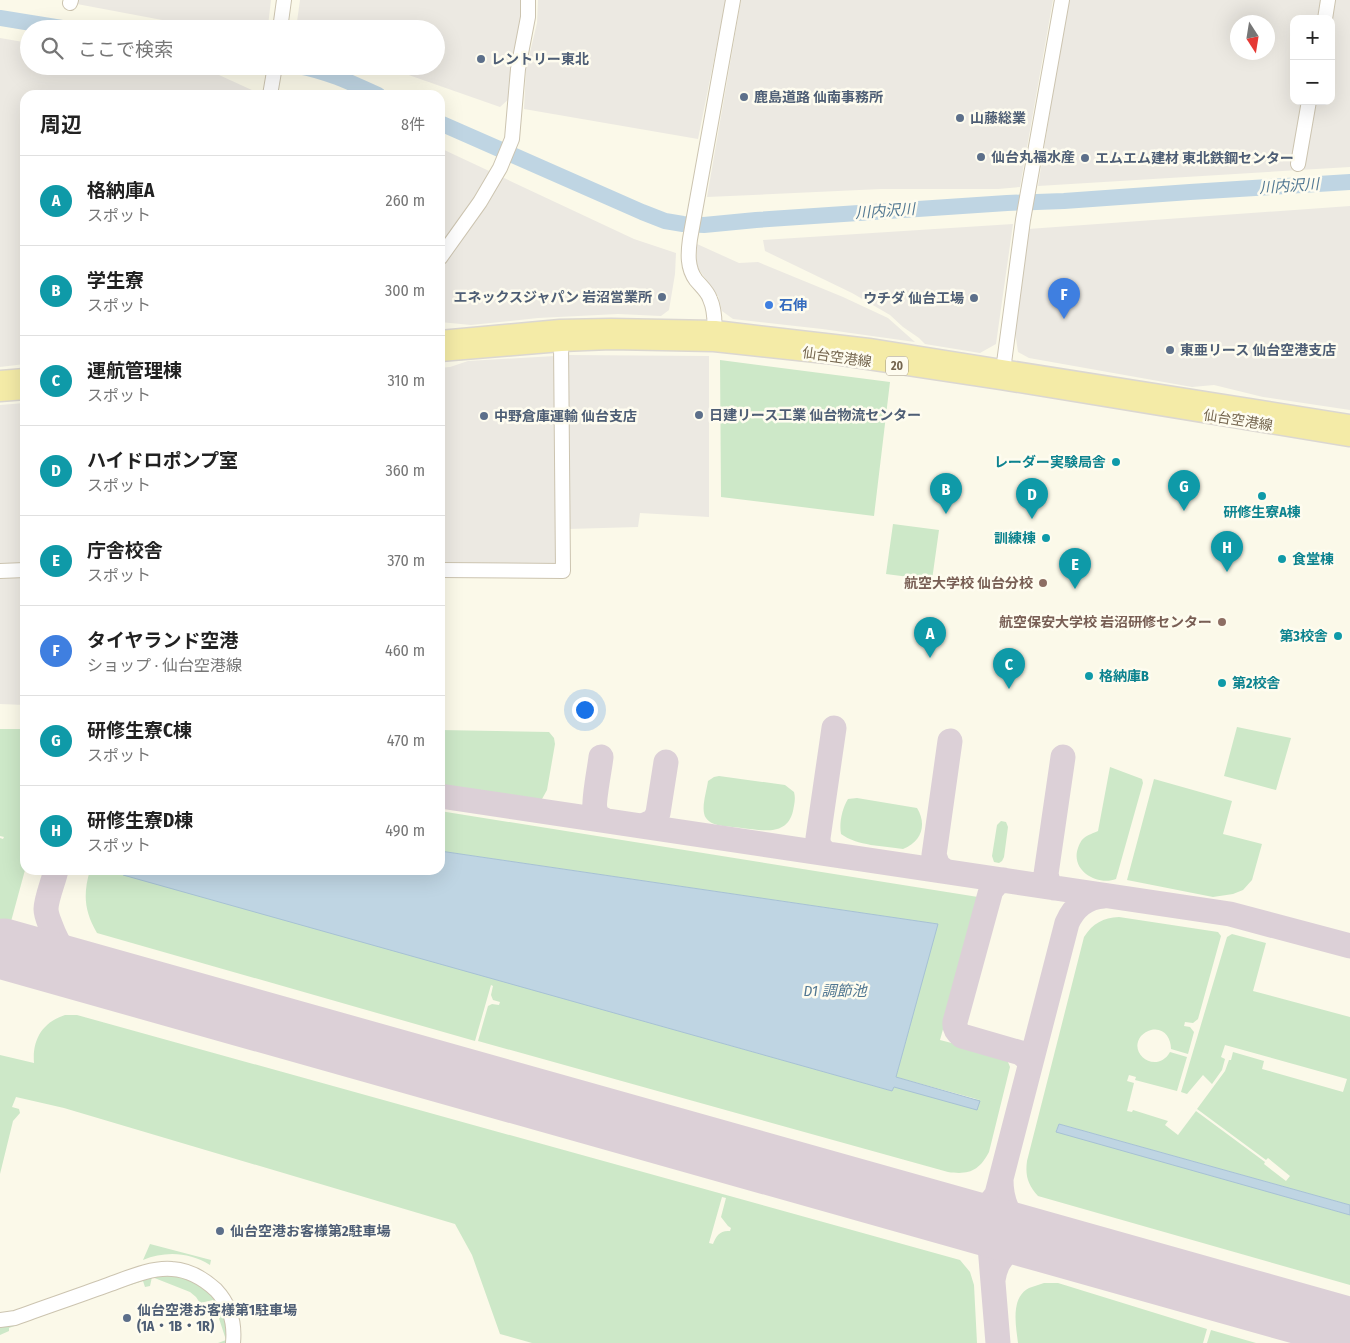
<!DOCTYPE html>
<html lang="ja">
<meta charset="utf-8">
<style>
body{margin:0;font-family:"Fira Sans Condensed","Noto Sans JP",sans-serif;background:#f2f2f2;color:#222}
.controls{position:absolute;right:15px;top:15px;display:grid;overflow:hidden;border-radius:10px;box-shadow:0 5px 20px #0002}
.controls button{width:45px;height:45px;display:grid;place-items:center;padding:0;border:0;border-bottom:1px solid #e0e0e0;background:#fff;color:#222;font:25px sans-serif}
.compass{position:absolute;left:1230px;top:15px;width:45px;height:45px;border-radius:50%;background:#fff;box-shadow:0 5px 20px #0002;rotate:168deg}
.you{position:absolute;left:584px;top:709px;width:18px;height:18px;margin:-12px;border:4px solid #fff;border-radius:50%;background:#1a73e8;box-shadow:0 0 0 8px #1a73e833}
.badge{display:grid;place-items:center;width:32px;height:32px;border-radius:50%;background:#75563a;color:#fff;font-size:16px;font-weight:700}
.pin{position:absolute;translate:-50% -41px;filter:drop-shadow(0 1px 2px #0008)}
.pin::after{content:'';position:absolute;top:26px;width:18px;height:15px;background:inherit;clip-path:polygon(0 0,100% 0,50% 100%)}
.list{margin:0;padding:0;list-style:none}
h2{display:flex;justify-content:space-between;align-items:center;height:65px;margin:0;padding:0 20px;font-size:21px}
h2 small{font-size:16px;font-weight:400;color:#767676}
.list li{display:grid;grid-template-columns:32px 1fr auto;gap:15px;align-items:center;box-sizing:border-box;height:90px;padding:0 20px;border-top:1px solid #e0e0e0}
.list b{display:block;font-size:19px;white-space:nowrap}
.list p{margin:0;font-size:16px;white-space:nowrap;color:#767676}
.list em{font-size:16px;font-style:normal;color:#767676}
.icon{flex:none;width:28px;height:28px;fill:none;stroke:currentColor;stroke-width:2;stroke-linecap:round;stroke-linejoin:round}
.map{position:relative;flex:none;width:1350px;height:1343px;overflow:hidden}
.search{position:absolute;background:#fff;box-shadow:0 5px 20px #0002;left:20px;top:20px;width:425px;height:55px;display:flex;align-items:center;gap:12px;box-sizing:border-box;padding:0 18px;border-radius:28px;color:#767676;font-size:19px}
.panel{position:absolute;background:#fff;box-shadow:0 5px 20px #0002;left:20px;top:90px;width:425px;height:785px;border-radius:15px}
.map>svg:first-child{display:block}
.industrial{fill:#ece9e2;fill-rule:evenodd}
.green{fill:#cde8c8;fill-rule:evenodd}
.water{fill:#bfd5e3;stroke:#a6c1d4}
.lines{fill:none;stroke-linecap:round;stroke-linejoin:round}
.river{stroke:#bfd5e3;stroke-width:16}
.taxiway{stroke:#dcd0d7;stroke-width:25}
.runway{stroke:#dcd0d7;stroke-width:61}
.minor-casing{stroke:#ccc4b0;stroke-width:16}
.major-casing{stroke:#dbd7d1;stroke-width:19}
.minor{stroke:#fff;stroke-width:14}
.major{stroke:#f4eba7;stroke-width:16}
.service-dot{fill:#5c6f8a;stroke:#fefcef;stroke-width:2}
.shop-dot{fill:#3f7fe0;stroke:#fefcef;stroke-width:2}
.culture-dot{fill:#0f9aa8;stroke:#fefcef;stroke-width:2}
.education-dot{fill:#8d6e63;stroke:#fefcef;stroke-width:2}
.labels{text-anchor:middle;stroke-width:5;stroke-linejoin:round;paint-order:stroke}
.shield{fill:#fefcef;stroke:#9d927e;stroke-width:1}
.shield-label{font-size:12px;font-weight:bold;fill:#74654e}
.service-label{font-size:14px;font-weight:bold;fill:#4e5e75;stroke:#fefcef;text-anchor:start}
.shop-label{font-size:14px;font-weight:bold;fill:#366cbe;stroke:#fefcef;text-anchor:start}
.street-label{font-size:14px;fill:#74654e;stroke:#fefcef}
.culture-label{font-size:14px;font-weight:bold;fill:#0d838f;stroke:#fefcef;text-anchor:end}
.education-label{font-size:14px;font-weight:bold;fill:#785e54;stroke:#fefcef;text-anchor:end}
.water-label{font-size:15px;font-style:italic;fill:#517792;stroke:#fefcef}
</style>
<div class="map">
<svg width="1350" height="1343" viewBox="0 0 1350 1343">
<rect width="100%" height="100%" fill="#fbf9e9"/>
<path class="industrial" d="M77,0h194l-3,26 -21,3h-37l-133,-25z
M300,0h222l1,14 -12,83 -11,10 -117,-41h53v-37h-140z
M538,0h188l-28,139 -174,-30 2,-40 11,-46z
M741,0h312l-33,187 -22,2h-117l-174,8z
M1068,0h282v167l-312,19zM1294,19h37v82h-37zM1238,22h30v30h-30z
M0,38l29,5v23h138l52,9 35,16v4h-229v269l-25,3z
M440,148l194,91 42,14 -1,21 -6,36 -8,6 -43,-2 -80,4 -67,7 -31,-3z
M1350,206v204l-87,-13 -49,-12 -22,2 -163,-29 -11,-6 -3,-20 13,-103z
M1013,224l-17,120 -16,9 -55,-9 -6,-6 -16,-11 -13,-12 -38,-22 -87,-42 -2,-11z
M697,244l42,19 19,-1 85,35 45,21 27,24 -93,-13 -89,-10 -11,-8 -4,-15 -18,-25 -4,-8z
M567,355l142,1v161l-69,-4 -2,14 -70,2z
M555,356l4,209h-119v-197l10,-1 18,-6z
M25,403v163l-25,1v-162z
M0,576h25v129l-25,-1z"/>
<path class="green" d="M720,360l170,22 -16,134 -153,-19z
M893,524l46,6 -7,50 -46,-6z
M1237,727l54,11 -15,52 -52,-14z
M0,729h25v141l-25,92v-124l3,1 1,-2 -4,-1z
M440,730l109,2 5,6 1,6 -8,46 -5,9 -6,3 -96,-15z
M1110,767l32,12 1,4 -27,96c-18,7 -46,-8 -38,-31 1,-3 3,-8 6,-10 3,-3 10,-5 14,-7z
M719,776l66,9 9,7c2,7 0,13 -1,19 -6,26 -32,19 -51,17 -11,-2 -29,0 -36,-10 -6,-8 1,-28 2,-37l6,-4z
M1154,779l78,22 -9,33 39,10 -10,36 -9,10 -10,4 -20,3 -86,-17z
M857,798l60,10c10,16 5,34 -14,41 -19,-3 -46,-3 -62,-15 -2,-11 1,-25 7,-35z
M440,811l538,86 1,4 -39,139 62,16 6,6 2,5 -21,85c-10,19 -20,23 -41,20l-470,-131 10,-35 4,-2 7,1 1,-3 -7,-2 -2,-5 2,-9 -2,-1 -16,56 -378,-108c-13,-22 -14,-39 -7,-63h34l-1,4 769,217 1,-4 87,13 -84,-23 41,-153 -497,-73z
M1001,821l5,1 2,5 -4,30 -2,4 -3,2 -5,-1 -2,-6 5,-31z
M1119,917l99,15 3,4 -23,83 -5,4 -8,-1 -1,4 6,1 4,5 -6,22 -17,-5c0,-11 -7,-22 -20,-19 -4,1 -7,3 -10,6 -14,18 16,39 29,16l17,5 -10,34 -42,-11 1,-3 -7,-2 -2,6 7,2 -7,28 5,1 1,-2 35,11 -3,4 13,10 18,-24 69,51 -1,2 22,17 4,-5 -22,-18 -2,2 -69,-51 28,-38 4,-11h2l2,-8 31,9 -2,8 81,23 4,-13 -122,-34 -4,12 4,2 -3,11 -10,14 -9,-9 -16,19 -6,-2 46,-155 5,-3 34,9 -13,48 97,26v188l-291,-81 -3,7 294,84v70l-312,-89c-10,-11 -13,-20 -11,-35l57,-224c9,-14 19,-19 35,-20z
M65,1015h12l883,245 10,12 4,13 3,58h-445l-32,-9 -28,-79 -17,-31 -391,-116 -48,-11 -4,10 7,2 1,4 -7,8 -13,53v-119l34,8c-2,-24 9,-41 31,-48zM722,1197l4,1 -5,19 7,9 3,2 -1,3c-10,-1 -14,5 -17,13l-4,-1z
M150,1244l61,16 -1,5c-21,-13 -45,-14 -67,-5z
M163,1275c38,2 69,26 64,68h-9l8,-3 -13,-40 -13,3 -4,-6 -6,-5 -38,-15 -2,9 -5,1 -2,-6 -19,6 -115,41v3l-9,4v-10l14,-2 107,-39 22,-5z
M1044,1283h14l149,46 -4,14h-185c-2,-17 -8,-45 11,-55 5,-2 10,-3 15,-5z
M1211,1330l45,13h-49z"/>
<path class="water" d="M440,851l498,73 -42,153 84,24 -3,9 -83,-23 -2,4 -769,-216 1,-5h316z
M1059,1124l291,81v10l-294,-83z"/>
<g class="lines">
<path class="river" d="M0,18l68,11
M298,66c29,5 54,17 80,29
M440,123l202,89 23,9 18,3 21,1 52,-5 251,-17 57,-2 126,-9 160,-10"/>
<path class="taxiway" d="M601,757c-1,10 -8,44 -6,52 1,6 5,9 10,11
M440,796l790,118 120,32
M643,826l11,-5 4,-8 8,-51
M828,854c-7,-4 -10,-8 -10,-16l16,-110
M56,870c-2,10 -10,29 -10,39 0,4 2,10 4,15 7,19 18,40 38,49
M945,871l-7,-5 -4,-11 16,-114
M1004,880l-7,3 -6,7 -36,132c-1,6 2,10 7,14l59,17 7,6 2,7
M1054,888l-6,-6 -2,-8 17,-117
M1001,1180c0,28 14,51 41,61
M952,1216c19,2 35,-6 45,-22l70,-271c7,-16 19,-26 37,-27
M967,1220c12,6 19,14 23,26l8,97
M993,1280c3,-25 24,-42 49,-39"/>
<path class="runway" d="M4,949l1346,379"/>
<g class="minor-casing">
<path id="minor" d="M70,3l1,-3
M1325,19l3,-19
M280,29l4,-29
M270,95l5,-29
M1298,164l11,-63
M440,258l40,-56 20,-34 12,-29 6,-70 10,-52v-17
M714,338c1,-12 1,-28 -4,-39 -2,-7 -9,-13 -14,-19 -9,-12 -8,-27 -6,-41l43,-239
M1002,378l21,-158 39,-220
M440,570l123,1 -2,-228
M0,571l25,-1
M0,1320l15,-2c30,-11 60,-21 90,-32 20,-7 46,-19 67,-17 17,1 31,9 44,21 14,15 19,33 17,53"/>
</g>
<g class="major-casing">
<path id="major" d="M440,339l120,-11 51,-1 104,2 154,18 481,76
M440,353l121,-10 50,-2 103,2 121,13 166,25 349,57
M0,379l25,-2
M0,393l25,-2"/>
</g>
<use href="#minor" class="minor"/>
<use href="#major" class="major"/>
</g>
<g class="service-dot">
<circle cx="481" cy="59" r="5"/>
<circle cx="744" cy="97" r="5"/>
<circle cx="960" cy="118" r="5"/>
<circle cx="981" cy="157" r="5"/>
<circle cx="1085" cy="158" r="5"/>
<circle cx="662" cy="297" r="5"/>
<circle cx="974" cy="298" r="5"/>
<circle cx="1170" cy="350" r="5"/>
<circle cx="699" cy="415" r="5"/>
<circle cx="484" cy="416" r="5"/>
<circle cx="220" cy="1231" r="5"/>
<circle cx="127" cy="1318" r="5"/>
</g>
<circle class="shop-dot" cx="769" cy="305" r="5"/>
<g class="culture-dot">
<circle cx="1116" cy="462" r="5"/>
<circle cx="1262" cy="496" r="5"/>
<circle cx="1046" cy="538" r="5"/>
<circle cx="1282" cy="559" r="5"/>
<circle cx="1338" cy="636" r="5"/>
<circle cx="1089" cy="676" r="5"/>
<circle cx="1222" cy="683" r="5"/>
</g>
<g class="education-dot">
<circle cx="1043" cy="583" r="5"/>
<circle cx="1222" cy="622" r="5"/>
</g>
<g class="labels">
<rect class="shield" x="886" y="356.5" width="22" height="19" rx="4"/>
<g class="shield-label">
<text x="897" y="370">20</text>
</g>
<g class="service-label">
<text x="491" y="64">レントリー東北</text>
<text x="754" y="102">鹿島道路 仙南事務所</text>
<text x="970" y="123">山藤総業</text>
<text x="991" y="162">仙台丸福水産</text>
<text x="1095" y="163">エムエム建材 東北鉄鋼センター</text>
<text x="652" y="302" text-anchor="end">エネックスジャパン 岩沼営業所</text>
<text x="964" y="303" text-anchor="end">ウチダ 仙台工場</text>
<text x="1180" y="355">東亜リース 仙台空港支店</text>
<text x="709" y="420">日建リース工業 仙台物流センター</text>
<text x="494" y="421">中野倉庫運輸 仙台支店</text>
<text x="230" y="1236">仙台空港お客様第2駐車場</text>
<text x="137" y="1315">仙台空港お客様第1駐車場<tspan x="137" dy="16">(1A・1B・1R)</tspan></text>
</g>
<g class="shop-label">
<text x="779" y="310">石伸</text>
</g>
<g class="street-label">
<text transform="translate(837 357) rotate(8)" y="5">仙台空港線</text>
<text transform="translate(1238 420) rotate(9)" y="5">仙台空港線</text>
</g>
<g class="culture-label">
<text x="1106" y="467">レーダー実験局舎</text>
<text x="1262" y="517" text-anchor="middle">研修生寮A棟</text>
<text x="1036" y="543">訓練棟</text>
<text x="1292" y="564" text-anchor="start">食堂棟</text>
<text x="1328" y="641">第3校舎</text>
<text x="1099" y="681" text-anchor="start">格納庫B</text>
<text x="1232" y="688" text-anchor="start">第2校舎</text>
</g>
<g class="education-label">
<text x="1033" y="588">航空大学校 仙台分校</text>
<text x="1212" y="627">航空保安大学校 岩沼研修センター</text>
</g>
<g class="water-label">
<text transform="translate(1289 186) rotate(-4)" y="5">川内沢川</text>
<text transform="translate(885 211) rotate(-4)" y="5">川内沢川</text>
<text x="835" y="996">D1 調節池</text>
</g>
</g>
</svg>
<div class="controls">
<button>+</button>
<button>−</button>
</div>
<svg class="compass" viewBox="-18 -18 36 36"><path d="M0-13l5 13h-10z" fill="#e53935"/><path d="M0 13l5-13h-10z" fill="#767676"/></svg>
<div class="you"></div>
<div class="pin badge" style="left:930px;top:658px;background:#0f9aa8">A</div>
<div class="pin badge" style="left:946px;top:514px;background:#0f9aa8">B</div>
<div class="pin badge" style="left:1009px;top:689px;background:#0f9aa8">C</div>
<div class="pin badge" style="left:1032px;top:519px;background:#0f9aa8">D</div>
<div class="pin badge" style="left:1075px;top:589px;background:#0f9aa8">E</div>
<div class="pin badge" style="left:1064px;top:319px;background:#3f7fe0">F</div>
<div class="pin badge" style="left:1184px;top:511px;background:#0f9aa8">G</div>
<div class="pin badge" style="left:1227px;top:572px;background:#0f9aa8">H</div>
<div class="search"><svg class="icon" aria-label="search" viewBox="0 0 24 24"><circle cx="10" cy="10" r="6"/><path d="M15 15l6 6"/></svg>ここで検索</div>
<section class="panel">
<h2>周辺<small>8件</small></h2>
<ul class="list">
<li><span class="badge" style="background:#0f9aa8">A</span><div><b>格納庫A</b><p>スポット</p></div><em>260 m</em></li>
<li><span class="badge" style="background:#0f9aa8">B</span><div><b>学生寮</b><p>スポット</p></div><em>300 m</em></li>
<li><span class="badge" style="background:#0f9aa8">C</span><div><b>運航管理棟</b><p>スポット</p></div><em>310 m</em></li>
<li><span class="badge" style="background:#0f9aa8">D</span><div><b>ハイドロポンプ室</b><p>スポット</p></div><em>360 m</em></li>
<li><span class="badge" style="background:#0f9aa8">E</span><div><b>庁舎校舎</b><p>スポット</p></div><em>370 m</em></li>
<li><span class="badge" style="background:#3f7fe0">F</span><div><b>タイヤランド空港</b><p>ショップ · 仙台空港線</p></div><em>460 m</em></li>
<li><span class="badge" style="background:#0f9aa8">G</span><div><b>研修生寮C棟</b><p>スポット</p></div><em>470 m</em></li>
<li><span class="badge" style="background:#0f9aa8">H</span><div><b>研修生寮D棟</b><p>スポット</p></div><em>490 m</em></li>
</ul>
</section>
</div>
